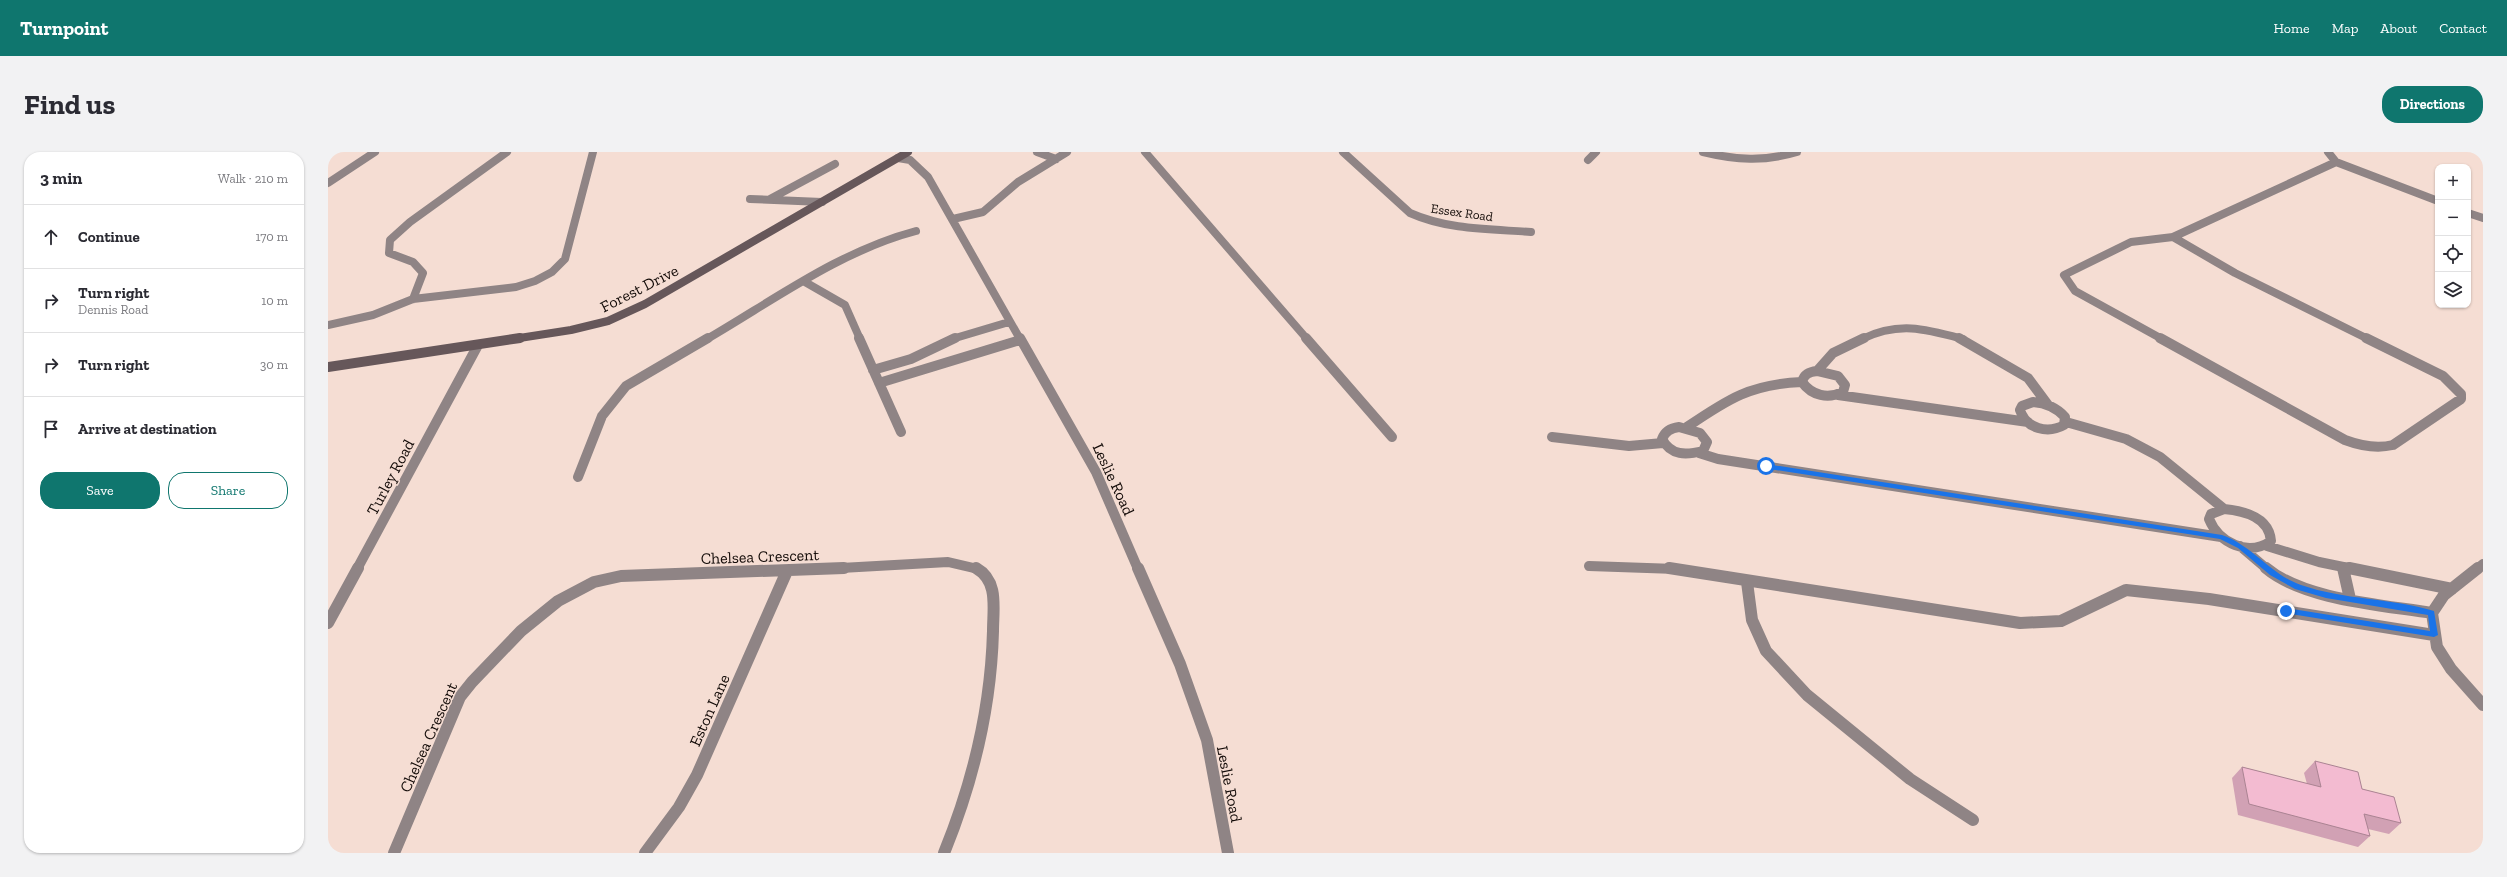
<!DOCTYPE html>
<meta charset="utf-8">
<style>
body{margin:0;font-family:"Zilla Slab",serif;background:#f2f2f3;color:#2b2b33}
.controls{position:absolute;right:12px;top:12px;display:grid;overflow:hidden;border-radius:8px;box-shadow:0 1px 3px #0004}
.controls button{width:36px;height:36px;display:grid;place-items:center;padding:0;border:0;border-bottom:1px solid #e1e1e2;background:#fff;color:#2b2b33;font:20px sans-serif}
.stop{position:absolute;width:12px;height:12px;margin:-9px;border:3px solid #1a73e8;border-radius:50%;background:#fff}
.stop.end{background:#1a73e8;border-color:#fff;box-shadow:0 1px 4px #0008}
.list{margin:0;padding:0;list-style:none}
h2{display:flex;justify-content:space-between;align-items:center;height:52px;margin:0;padding:0 16px;font-size:17px}
h2 small{font-size:13px;font-weight:400;color:#7c7c81}
.list li{display:grid;grid-template-columns:26px 1fr auto;gap:12px;align-items:center;box-sizing:border-box;height:64px;padding:0 16px;border-top:1px solid #e1e1e2}
.list b{display:block;font-size:15px;white-space:nowrap}
.list p{margin:0;font-size:13px;white-space:nowrap;color:#7c7c81}
.list em{font-size:13px;font-style:normal;color:#7c7c81}
.actions{display:flex;gap:8px;padding:12px 16px}
.actions a{flex:1;padding:9px 0;border:1px solid #0f766e;border-radius:16px;text-align:center;font-size:14px;color:#0f766e}
.actions .main{background:#0f766e;color:#fff}
.icon{flex:none;width:22px;height:22px;fill:none;stroke:currentColor;stroke-width:2;stroke-linecap:round;stroke-linejoin:round}
.map{position:relative;flex:none;width:2155px;height:701px;overflow:hidden;border-radius:16px}
header{display:flex;align-items:center;gap:24px;box-sizing:border-box;height:56px;padding:0 20px;background:#0f766e;color:#fff}
header strong{font-size:19px}
nav{display:flex;gap:22px;margin-inline-start:auto;font-size:14px}
.intro{display:flex;align-items:center;justify-content:space-between;box-sizing:border-box;height:96px;padding:0 24px}
h1{margin:0;font-size:28px}
.button{padding:10px 18px;border-radius:16px;background:#0f766e;color:#fff;font-size:14px;font-weight:700}
main{display:flex;gap:24px;padding:0 24px}
aside{flex:1;background:#fff;border-radius:16px;box-shadow:0 1px 3px #0004}
.map>svg:first-child{display:block}
.lines{fill:none;stroke-linecap:round;stroke-linejoin:round}
.lane{stroke:#8f8485;stroke-width:8}
.street-far2{stroke:#8f8485;stroke-width:8}
.street-far1{stroke:#8f8485;stroke-width:10}
.street{stroke:#8f8485;stroke-width:12}
.secondary-far1{stroke:#66575a;stroke-width:8}
.secondary{stroke:#66575a;stroke-width:10}
.wall{fill:#d1a1b4}
.building{fill:#f3bbd1;stroke:#aa8392}
.route{fill:#1a73e8}
.labels{text-anchor:middle;stroke-width:3;stroke-linejoin:round;paint-order:stroke}
.far-street-label{font-size:13px;fill:#120a07;stroke:#f5ddd3}
.street-label{font-size:16px;fill:#120a07;stroke:#f5ddd3}
</style>
<header>
<strong>Turnpoint</strong>
<nav><a>Home</a><a>Map</a><a>About</a><a>Contact</a></nav>
</header>
<div class="intro"><h1>Find us</h1><a class="button">Directions</a></div>
<main>
<aside>
<h2>3 min<small>Walk · 210 m</small></h2>
<ul class="list">
<li><svg class="icon" aria-label="ahead" viewBox="0 0 24 24"><path d="M12 20V5M6 11l6-6 6 6"/></svg><div><b>Continue</b></div><em>170 m</em></li>
<li><svg class="icon" aria-label="right" viewBox="0 0 24 24"><path d="M7 20v-9h11M14 6l5 5-5 5"/></svg><div><b>Turn right</b><p>Dennis Road</p></div><em>10 m</em></li>
<li><svg class="icon" aria-label="right" viewBox="0 0 24 24"><path d="M7 20v-9h11M14 6l5 5-5 5"/></svg><div><b>Turn right</b></div><em>30 m</em></li>
<li><svg class="icon" aria-label="arrive" viewBox="0 0 24 24"><path d="M6 21V4h12l-3 4 3 4H6"/></svg><div><b>Arrive at destination</b></div></li>
</ul>
<div class="actions"><a class="main">Save</a><a>Share</a></div>
</aside>
<div class="map">
<svg width="2155" height="701" viewBox="0 0 2155 701">
<rect width="100%" height="100%" fill="#f5ddd3"/>
<g class="lines">
<path class="lane" d="M422,47l72,3
M442,47l65,-35"/>
<path class="street-far2" d="M709,0l19,7
M817,0l162,187
M1015,0l67,61c38,17 80,16 121,19
M1375,0c33,8 61,10 94,0
M2000,0l8,10
M570,6l12,2 18,17 92,162
M1260,8l8,-8
M0,31l47,-31
M2140,61l15,5
M625,67l30,-7 35,-30 49,-30
M1845,85l62,36 133,66
M1845,85l163,-75 102,39
M477,130l40,23 15,34
M85,147l10,-26 -10,-11 -24,-9 1,-13 20,-18 97,-70
M0,173l45,-10 40,-16 103,-12 19,-6 17,-9 13,-13 28,-107
M379,187c67,-39 133,-88 209,-108
M624,187l57,-17
M1534,187c37,-18 64,-10 101,0
M1834,187l-87,-48 -11,-16 67,-33 42,-5"/>
<path class="street-far1" d="M531,186l42,94
M692,186l76,134 42,97
M978,186l86,99
M1631,186l69,40 20,27
M1832,186l185,102c16,6 31,9 48,5l68,-46v-5l-18,-18 -77,-38
M545,218l38,-11 44,-21
M1489,219l16,-18 31,-15
M1489,219l21,5 7,9 -2,7c-15,7 -31,4 -41,-10 2,-8 7,-10 15,-11z
M551,231l141,-43
M1510,243l190,27
M1705,250c13,1 23,5 32,15l-1,8c-16,9 -38,4 -44,-15l2,-4z
M1738,270l60,17 34,18 64,52
M1351,275l21,6 7,9 -4,9c-17,4 -32,5 -41,-12 3,-8 9,-11 17,-12z
M1359,275c41,-28 64,-43 115,-45
M1224,285l77,9 34,-3
M1371,301l19,6 503,78
M250,325l24,-61 24,-30 82,-48
M1896,357c21,2 45,8 47,32 -23,16 -52,2 -62,-22l2,-5z
M1912,394l27,23
M1939,394l52,16 34,7
M1261,414l87,3
M2015,415v2
M29,417l121,-224
M495,417l125,-7 30,7
M2149,417l6,-5"/>
<path class="street" d="M810,416l42,96 27,76 21,113
M1341,416l351,55 41,-2 65,-31 83,9 225,36
M1938,416c38,32 117,37 166,45
M2015,416l7,31
M2021,416l103,21
M2150,416l-34,27 -12,18 5,34 14,22 32,36
M1419,430l5,38 14,31 41,44 103,84 63,41
M0,471l30,-55
M66,701l66,-156 12,-15 49,-51 37,-30 36,-19 27,-6 223,-8
M317,701l34,-46 18,-32 90,-204
M616,701c29,-71 47,-145 49,-222 0,-23 6,-50 -17,-63"/>
<path class="secondary-far1" d="M185,187l58,-9 37,-9 37,-17 263,-152"/>
<path class="secondary" d="M0,215l192,-29"/>
</g>
<path class="wall" d="M1987,609l47,28 39,34 -12,11 -21,-5 2,7 -12,11 -120,-32 -6,-37 10,-11 65,17 -3,-11z"/>
<path class="building" d="M1987,609l43,11 4,17 32,8 7,26 -37,-9 6,22 -121,-32 -7,-37 79,20z"/>
<path class="route" d="M1438,312l456,71c30,10 49,40 79,50 43,15 90,13 133,26l4,24 -4,2 -150,-24 -1,-2 3,-3 144,23 -2,-16 -102,-17 -31,-9 -25,-14 -32,-27 -18,-9 -457,-71z"/>
<g class="labels">
<g class="far-street-label">
<text transform="translate(1134 60) rotate(8)" y="5">Essex Road</text>
</g>
<g class="street-label">
<text transform="translate(311 136) rotate(-27)" y="6">Forest Drive</text>
<text transform="translate(62 325) rotate(-62)" y="6">Turley Road</text>
<text transform="translate(786 327) rotate(65)" y="6">Leslie Road</text>
<text transform="translate(432 404) rotate(-2)" y="6">Chelsea Crescent</text>
<text transform="translate(381 558) rotate(-66)" y="6">Eston Lane</text>
<text transform="translate(100 585) rotate(-66)" y="6">Chelsea Crescent</text>
<text transform="translate(902 632) rotate(79)" y="6">Leslie Road</text>
</g>
</g>
</svg>
<div class="controls">
<button>+</button>
<button>−</button>
<button><svg class="icon" aria-label="locate" viewBox="0 0 24 24"><circle cx="12" cy="12" r="6"/><path d="M12 2v4M12 18v4M2 12h4M18 12h4"/></svg></button>
<button><svg class="icon" aria-label="layers" viewBox="0 0 24 24"><path d="M12 4l9 5-9 5-9-5zM3 14l9 5 9-5"/></svg></button>
</div>
<div class="stop" style="left:1438px;top:314px"></div>
<div class="stop end" style="left:1958px;top:459px"></div>
</div>
</main>
